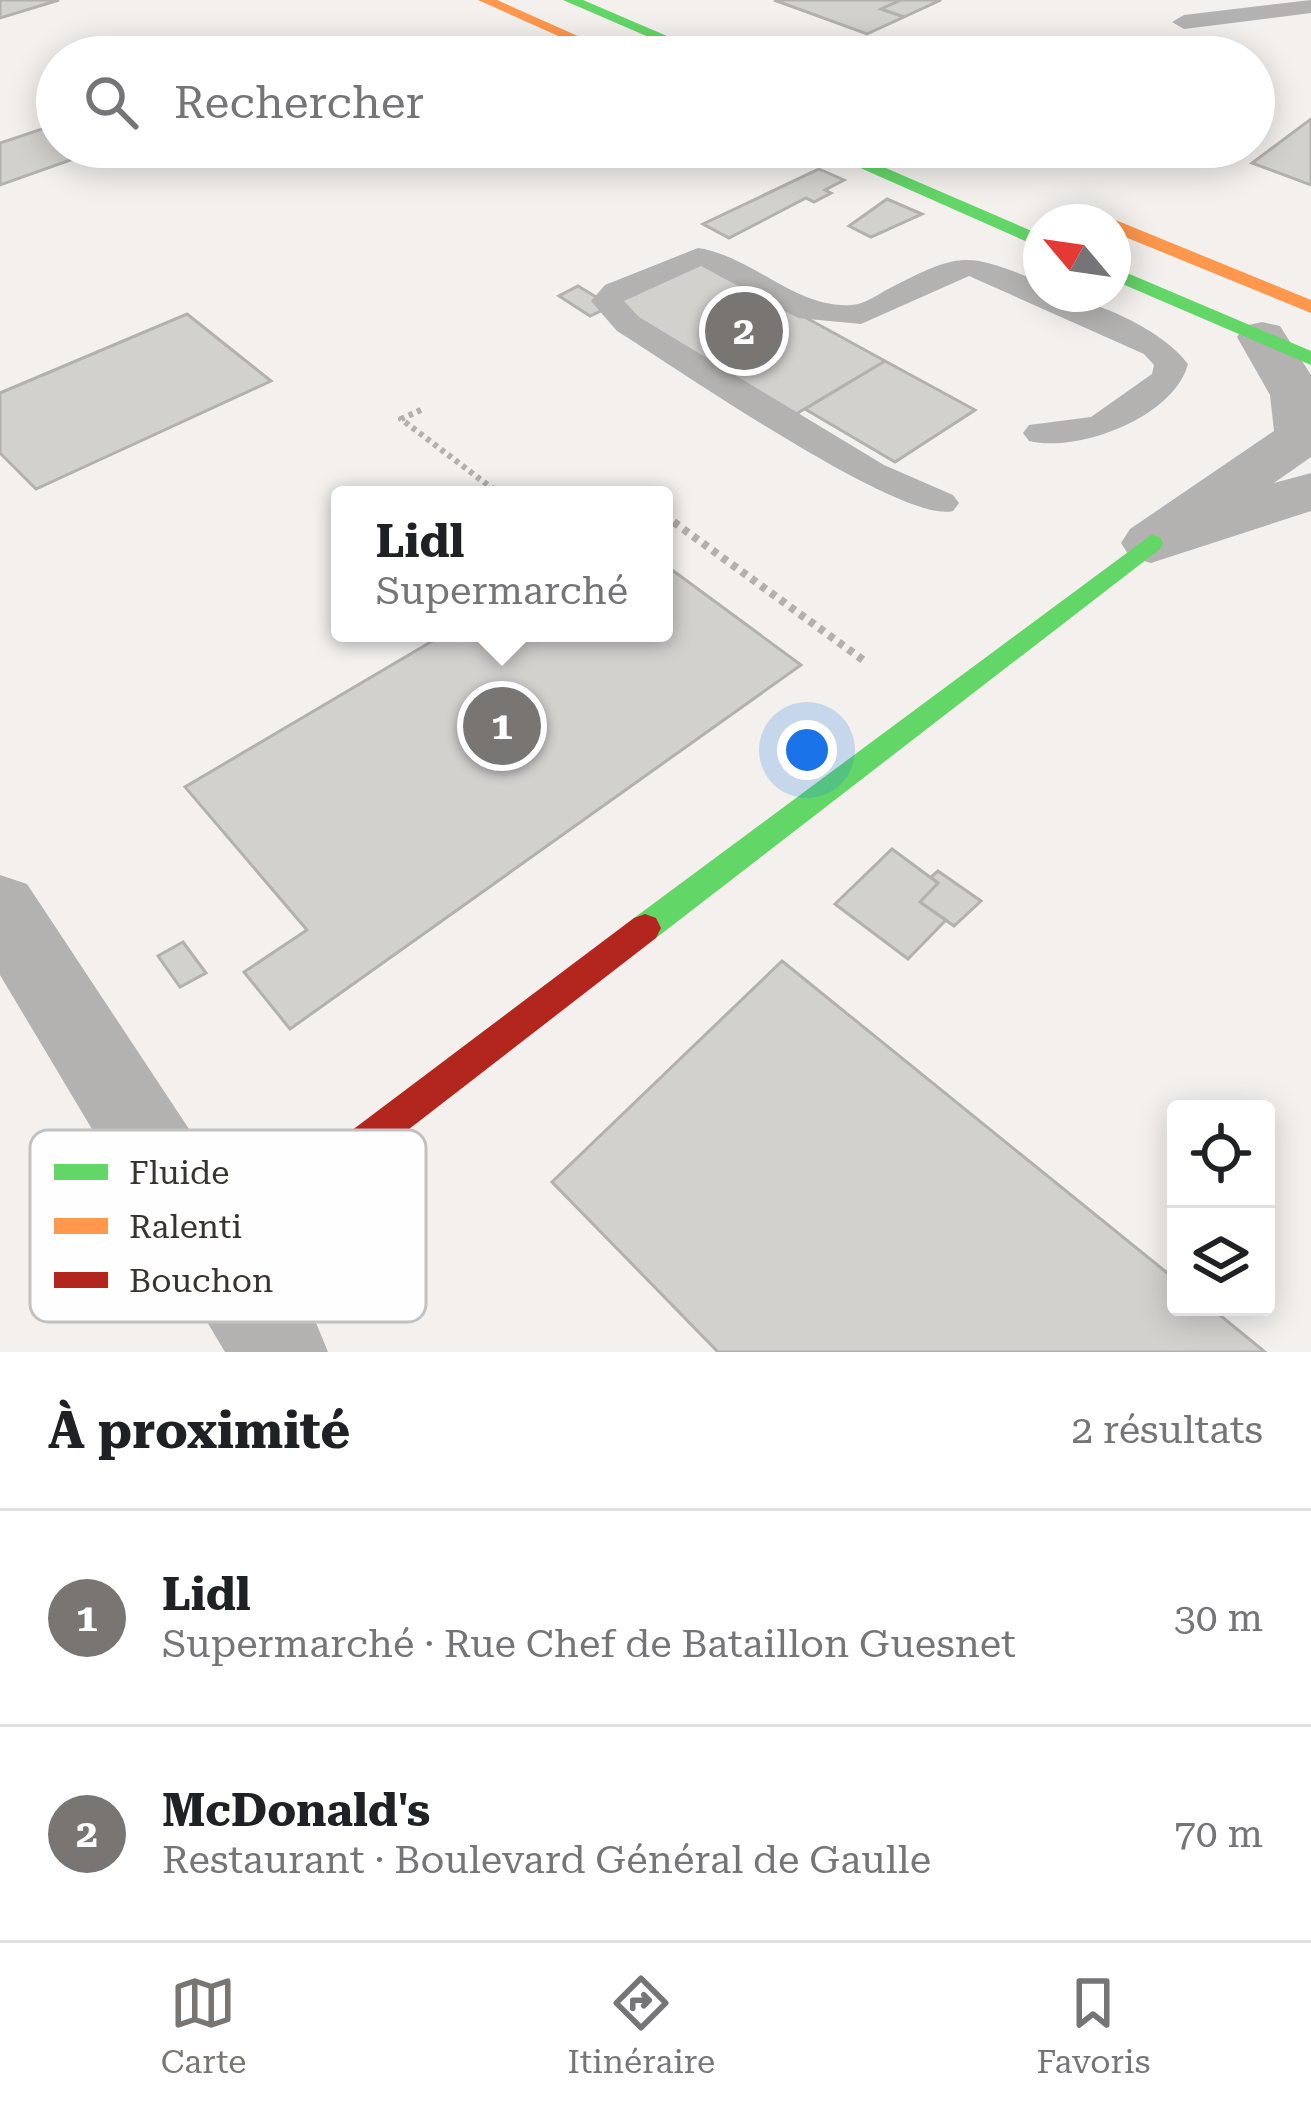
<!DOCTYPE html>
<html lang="fr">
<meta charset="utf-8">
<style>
body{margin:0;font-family:"Roboto Serif",serif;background:#f6f6f6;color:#202124}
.controls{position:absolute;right:36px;bottom:36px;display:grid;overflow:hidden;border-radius:12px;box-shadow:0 6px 30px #0003}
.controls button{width:108px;height:108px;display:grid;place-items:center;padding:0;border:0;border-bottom:3px solid #e0e0e0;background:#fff;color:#202124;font:60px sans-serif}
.compass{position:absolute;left:1023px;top:204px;width:108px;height:108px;border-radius:50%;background:#fff;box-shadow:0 6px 30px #0003;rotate:299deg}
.you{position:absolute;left:807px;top:750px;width:42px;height:42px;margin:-30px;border:9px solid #fff;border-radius:50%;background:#1a73e8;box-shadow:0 0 0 18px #1a73e833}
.badge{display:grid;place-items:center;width:78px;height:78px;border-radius:50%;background:#787573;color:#fff;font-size:39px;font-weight:700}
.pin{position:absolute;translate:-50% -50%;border:6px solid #fff;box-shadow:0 3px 12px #0006}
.popup{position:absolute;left:331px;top:486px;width:342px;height:156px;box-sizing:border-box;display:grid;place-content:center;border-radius:12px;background:#fff;filter:drop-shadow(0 3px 9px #0005);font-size:39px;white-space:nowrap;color:#757577}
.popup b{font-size:45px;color:#202124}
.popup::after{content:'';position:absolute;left:50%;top:100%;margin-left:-24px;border:24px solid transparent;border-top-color:#fff}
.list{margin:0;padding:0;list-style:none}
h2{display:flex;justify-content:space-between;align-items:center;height:156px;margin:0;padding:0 48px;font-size:51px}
h2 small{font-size:39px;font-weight:400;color:#757577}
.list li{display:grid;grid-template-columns:78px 1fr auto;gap:36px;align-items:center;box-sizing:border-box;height:216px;padding:0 48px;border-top:3px solid #e0e0e0}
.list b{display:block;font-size:45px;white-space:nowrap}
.list p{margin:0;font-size:39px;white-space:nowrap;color:#757577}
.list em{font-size:39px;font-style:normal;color:#757577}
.icon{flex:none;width:66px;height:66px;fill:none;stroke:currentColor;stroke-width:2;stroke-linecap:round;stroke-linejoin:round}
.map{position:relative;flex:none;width:1311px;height:1352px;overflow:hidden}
.search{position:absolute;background:#fff;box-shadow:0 6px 30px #0003;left:36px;right:36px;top:36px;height:132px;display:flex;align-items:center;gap:30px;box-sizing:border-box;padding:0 42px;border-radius:66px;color:#757577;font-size:45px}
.sheet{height:588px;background:#fff}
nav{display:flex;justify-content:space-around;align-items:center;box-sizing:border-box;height:168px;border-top:3px solid #e0e0e0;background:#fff;font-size:33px;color:#757577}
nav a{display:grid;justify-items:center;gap:6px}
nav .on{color:#787573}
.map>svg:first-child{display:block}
.building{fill:#d3d1ce;stroke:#b3b0ae;stroke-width:3}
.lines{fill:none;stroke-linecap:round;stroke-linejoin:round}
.path-far1{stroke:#b2afad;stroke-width:6;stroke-dasharray:4.5 4.5;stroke-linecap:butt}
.path{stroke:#b2afad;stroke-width:8;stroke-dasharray:6 6;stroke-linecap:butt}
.lane{fill:#b3b2b1;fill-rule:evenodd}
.street{fill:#b3b2b1;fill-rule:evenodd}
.fast{fill:#63d668;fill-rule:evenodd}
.slow{fill:#ff974d;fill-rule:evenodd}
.jam{fill:#b3261e;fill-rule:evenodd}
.key{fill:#fefefe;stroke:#c2c1c0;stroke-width:3}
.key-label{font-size:33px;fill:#363331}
</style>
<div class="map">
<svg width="1311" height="1352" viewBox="0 0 1311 1352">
<rect width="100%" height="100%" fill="#f3f0ed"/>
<path class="building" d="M0,0h59l-59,18z
M774,0h127l-20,9 23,8 -37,17z
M901,0h40l-37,17 -23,-8z
M302,40l32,17h-82z
M1311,119v66l-59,-22z
M57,124v23h50l-107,38v-42z
M502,147h58l-45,19 -25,-14z
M819,169l25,11 -19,10 6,3 -17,9 -8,-4 -77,40 -26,-14z
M887,199l35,15 -51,23 -22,-11z
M697,258l188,103 -89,53 -188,-112z
M578,286l33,20 -21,10 -31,-20z
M187,314l84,67 -235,108 -36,-36v-60z
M885,361l90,49 -80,52 -90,-53z
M664,564l137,101 -511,364 -46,-57 63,-42 -122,-143 261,-154h218z
M892,849l46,34 -18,19 26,18 -38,39 -73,-55z
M938,871l43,30 -27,25 -34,-24 18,-19 -7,-6z
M183,942l23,31 -26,14 -22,-31z
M782,961l394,319v27h34l55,45h-547l-166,-170z"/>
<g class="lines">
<path class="path-far1" d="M421,410l-20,9 100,76
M627,495h10"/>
<path class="path" d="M664,515l199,145"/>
<path class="lane" d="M1311,0v13l-127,16 -12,-7 12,-7z
M698,248c55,8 97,61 154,57 14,-1 29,-13 42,-19 70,-36 75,-32 147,-4v12c43,0 121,34 147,70 -14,53 -109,89 -159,77l-6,-8 6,-8 62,-8 61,-43 2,-9 -10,-11 -175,-78 -108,48 -63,-6 -97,-52 -77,35 15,16 245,148 69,30 6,8 -6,8c-51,14 -281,-146 -336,-180l-26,-30 14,-16z"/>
<path class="street" d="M1262,322l18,4 31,49v82l-37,26 37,-10v38l-160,52 -21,-6 -9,-14 9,-14 144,-98 -4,-36 -33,-58 7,-11z
M0,875l27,9 287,434 14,34h-103l-225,-377z"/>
<path class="fast" d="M563,0h20l133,57h-21z
M813,147h24l204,88v13z
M1113,267l198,84v14l-198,-85z
M1151,535l9,2 3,6 -3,6 -504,389 -11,4 -11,-4 -5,-10 5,-10z"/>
<path class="slow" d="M478,0h19l119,53 -13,3z
M1113,219l198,81v13l-198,-81v-10h-7z"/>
<path class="jam" d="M645,914l11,4 5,10 -5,10 -424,328 -13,6 -13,-6 -6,-13 6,-13 428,-322z"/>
</g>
<rect x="30" y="1130" width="396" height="192" rx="18" class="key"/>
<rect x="54" y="1164" width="54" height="16" fill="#63d668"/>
<rect x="54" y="1218" width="54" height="16" fill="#ff974d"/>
<rect x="54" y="1272" width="54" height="16" fill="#b3261e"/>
<g class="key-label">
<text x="129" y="1184">Fluide</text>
<text x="129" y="1238">Ralenti</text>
<text x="129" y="1292">Bouchon</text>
</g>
</svg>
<div class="controls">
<button><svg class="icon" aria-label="locate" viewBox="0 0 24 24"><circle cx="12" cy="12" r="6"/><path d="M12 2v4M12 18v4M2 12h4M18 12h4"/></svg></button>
<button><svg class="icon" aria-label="layers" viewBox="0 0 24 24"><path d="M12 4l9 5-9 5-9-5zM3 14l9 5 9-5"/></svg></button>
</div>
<svg class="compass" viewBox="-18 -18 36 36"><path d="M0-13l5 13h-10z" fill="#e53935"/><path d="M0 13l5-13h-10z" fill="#757577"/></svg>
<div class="you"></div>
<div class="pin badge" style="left:502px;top:726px">1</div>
<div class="popup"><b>Lidl</b>Supermarché</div>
<div class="pin badge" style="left:744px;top:331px">2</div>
<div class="search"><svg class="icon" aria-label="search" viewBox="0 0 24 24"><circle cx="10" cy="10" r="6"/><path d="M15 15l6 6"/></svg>Rechercher</div>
</div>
<section class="sheet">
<h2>À proximité<small>2 résultats</small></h2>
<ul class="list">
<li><span class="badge">1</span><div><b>Lidl</b><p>Supermarché · Rue Chef de Bataillon Guesnet</p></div><em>30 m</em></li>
<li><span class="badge">2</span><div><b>McDonald's</b><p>Restaurant · Boulevard Général de Gaulle</p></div><em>70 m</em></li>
</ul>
</section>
<nav>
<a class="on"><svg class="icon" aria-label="map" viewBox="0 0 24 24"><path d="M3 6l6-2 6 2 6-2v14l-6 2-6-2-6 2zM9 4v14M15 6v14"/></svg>Carte</a>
<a><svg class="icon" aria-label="directions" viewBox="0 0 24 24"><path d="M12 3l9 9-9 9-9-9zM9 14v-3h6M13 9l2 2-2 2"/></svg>Itinéraire</a>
<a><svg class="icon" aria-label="saved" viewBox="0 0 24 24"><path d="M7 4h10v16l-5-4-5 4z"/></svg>Favoris</a>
</nav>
